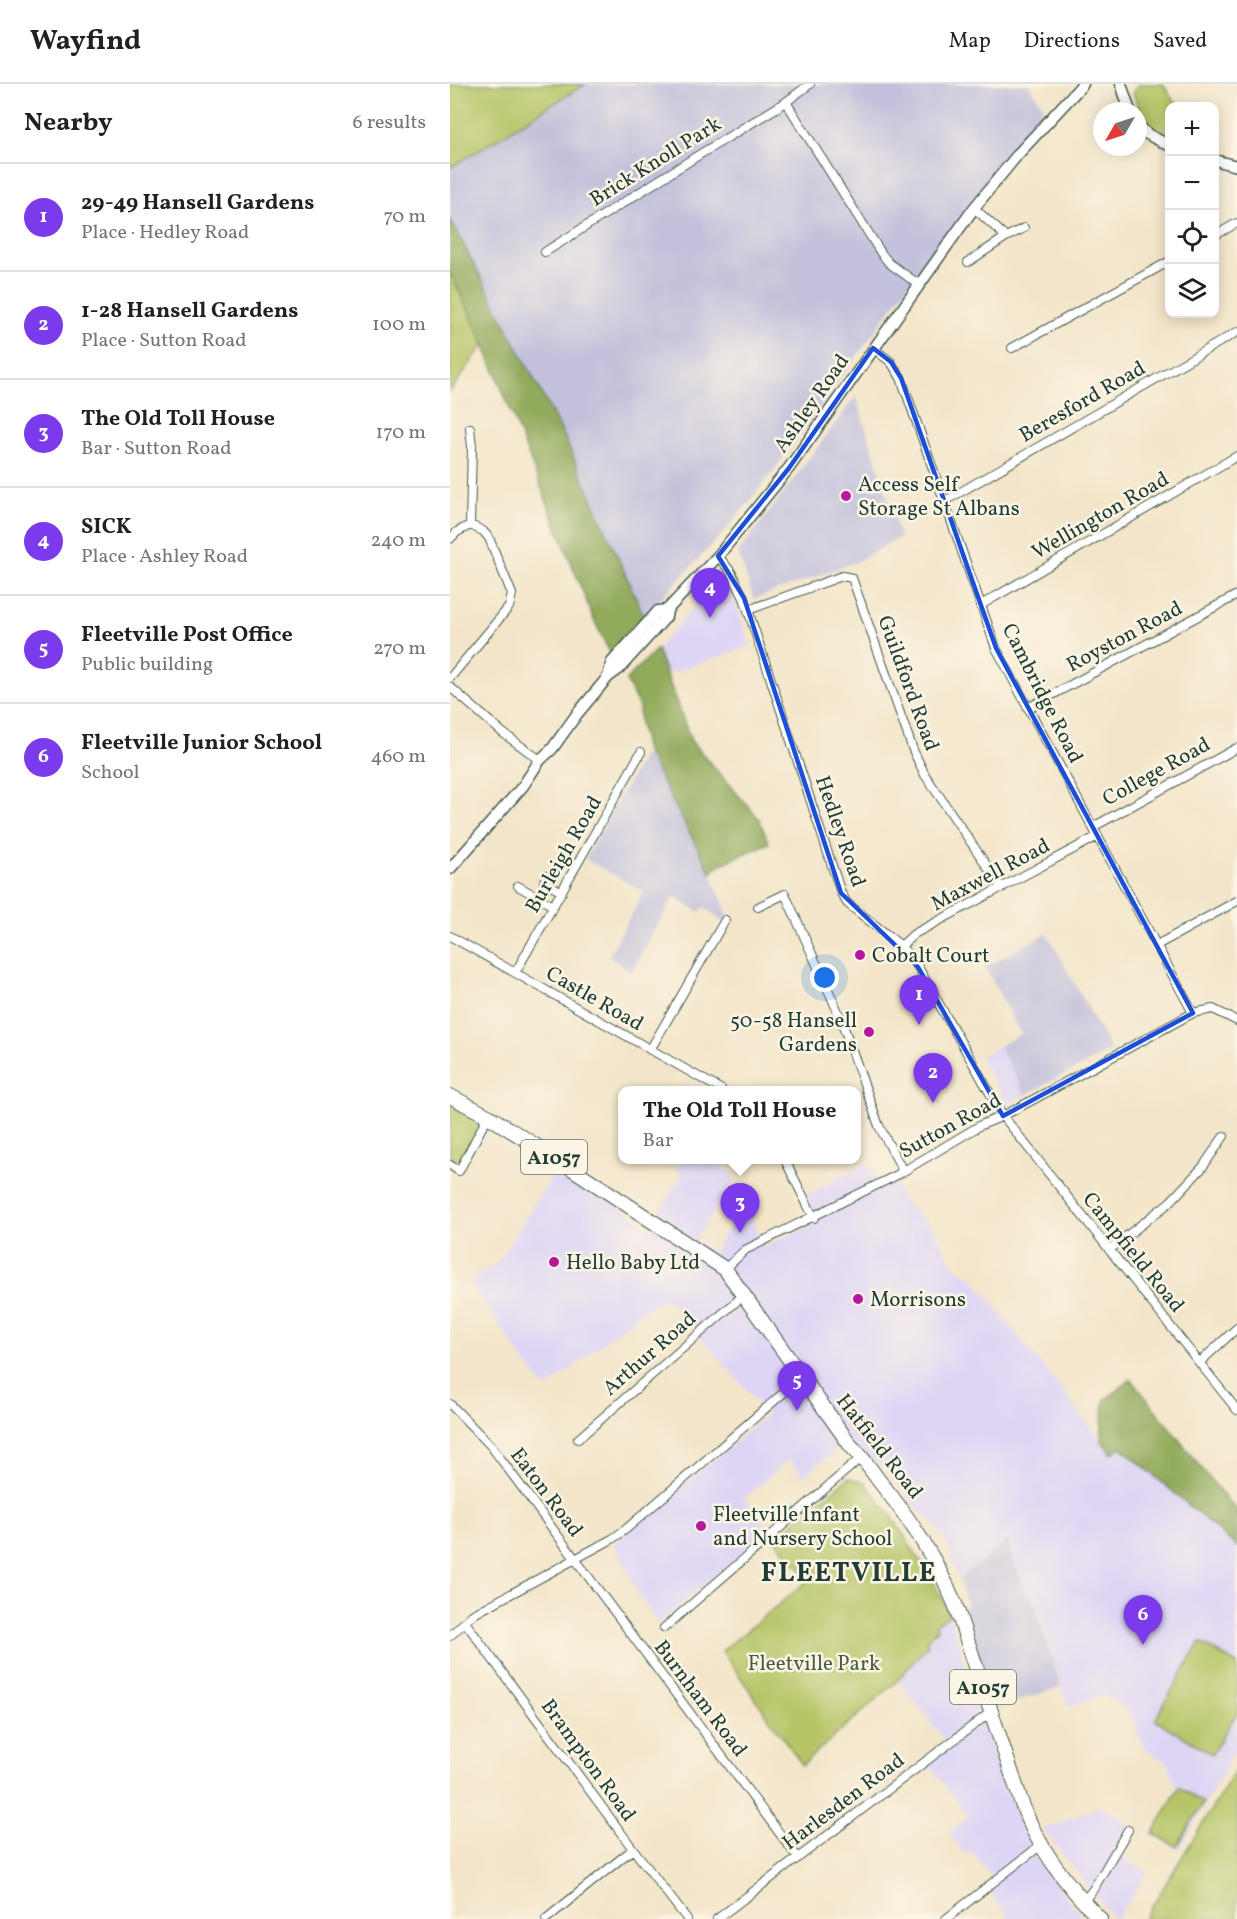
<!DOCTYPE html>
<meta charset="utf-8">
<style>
body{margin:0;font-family:Vollkorn,serif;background:#f2f2f2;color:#202124}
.controls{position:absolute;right:18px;top:18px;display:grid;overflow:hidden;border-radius:12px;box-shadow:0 3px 15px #0003}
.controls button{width:54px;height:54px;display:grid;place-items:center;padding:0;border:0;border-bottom:2px solid #e0e0e0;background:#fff;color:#202124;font:30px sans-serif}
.compass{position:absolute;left:643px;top:18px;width:54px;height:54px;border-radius:50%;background:#fff;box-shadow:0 3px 15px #0003;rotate:231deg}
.you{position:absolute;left:375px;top:894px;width:21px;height:21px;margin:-15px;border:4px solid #fff;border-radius:50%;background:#1a73e8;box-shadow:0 0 0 9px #1a73e833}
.badge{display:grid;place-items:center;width:39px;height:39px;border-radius:50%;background:#7c3aed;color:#fff;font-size:20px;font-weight:700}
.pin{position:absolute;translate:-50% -50px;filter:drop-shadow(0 2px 3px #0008)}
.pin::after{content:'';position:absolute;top:32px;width:21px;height:18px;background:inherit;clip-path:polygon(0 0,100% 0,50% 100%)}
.popup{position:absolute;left:168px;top:1002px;width:243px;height:78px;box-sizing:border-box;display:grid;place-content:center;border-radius:12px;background:#fff;filter:drop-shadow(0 2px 4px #0005);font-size:20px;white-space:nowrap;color:#757577}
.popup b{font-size:22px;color:#202124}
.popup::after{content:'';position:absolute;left:50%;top:100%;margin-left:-12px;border:12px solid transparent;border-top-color:#fff}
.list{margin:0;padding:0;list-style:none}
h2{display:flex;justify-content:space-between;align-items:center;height:78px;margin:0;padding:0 24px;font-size:26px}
h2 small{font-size:20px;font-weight:400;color:#757577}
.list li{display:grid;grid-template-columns:39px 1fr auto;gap:18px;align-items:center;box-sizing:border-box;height:108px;padding:0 24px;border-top:2px solid #e0e0e0}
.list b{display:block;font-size:22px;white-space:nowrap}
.list p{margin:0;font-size:20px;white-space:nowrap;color:#757577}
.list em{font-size:20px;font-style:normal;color:#757577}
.icon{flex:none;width:33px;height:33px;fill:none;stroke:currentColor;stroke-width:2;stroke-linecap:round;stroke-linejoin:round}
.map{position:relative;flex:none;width:787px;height:1835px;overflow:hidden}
header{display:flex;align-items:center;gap:36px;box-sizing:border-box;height:84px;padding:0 30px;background:#fff;border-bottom:2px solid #e0e0e0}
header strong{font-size:28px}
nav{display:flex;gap:33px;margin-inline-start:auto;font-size:21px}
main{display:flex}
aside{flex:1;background:#fff}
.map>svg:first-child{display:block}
.built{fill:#ded5f5}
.industrial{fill:#c3c1db}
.green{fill:#b7c568;stroke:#6b814e;stroke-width:1.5}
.forest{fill:#91aa5c;stroke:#587448;stroke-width:1.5}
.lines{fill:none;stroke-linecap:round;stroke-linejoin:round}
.minor-casing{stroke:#3f564a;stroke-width:10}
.tertiary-casing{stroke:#3f564a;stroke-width:13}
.primary-casing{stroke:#3f564a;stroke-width:16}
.minor{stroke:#fff;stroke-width:8}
.tertiary{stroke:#fff;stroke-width:10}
.primary{stroke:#fff;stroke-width:14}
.marked{fill:none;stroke:#1d4ed8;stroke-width:4.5;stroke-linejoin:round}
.poi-dot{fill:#b5179e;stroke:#fcf5e5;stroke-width:2}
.labels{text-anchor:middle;stroke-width:5;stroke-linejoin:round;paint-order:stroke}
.shield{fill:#fcf5e5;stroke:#617469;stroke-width:1.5}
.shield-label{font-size:20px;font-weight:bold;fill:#1f3d34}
.street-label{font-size:21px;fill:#1f3d34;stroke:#fcf5e5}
.poi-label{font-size:21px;fill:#1f3d34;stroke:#fcf5e5;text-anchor:start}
.park-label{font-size:21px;fill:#455f41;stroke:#fcf5e5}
.district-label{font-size:27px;font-weight:bold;letter-spacing:1.5px;fill:#1f3d34;stroke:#fcf5e5}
</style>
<header>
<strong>Wayfind</strong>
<nav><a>Map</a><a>Directions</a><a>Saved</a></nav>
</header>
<main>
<aside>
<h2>Nearby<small>6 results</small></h2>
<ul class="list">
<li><span class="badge">1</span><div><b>29-49 Hansell Gardens</b><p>Place · Hedley Road</p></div><em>70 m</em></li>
<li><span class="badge">2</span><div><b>1-28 Hansell Gardens</b><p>Place · Sutton Road</p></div><em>100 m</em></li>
<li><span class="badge">3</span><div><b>The Old Toll House</b><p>Bar · Sutton Road</p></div><em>170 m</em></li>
<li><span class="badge">4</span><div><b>SICK</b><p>Place · Ashley Road</p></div><em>240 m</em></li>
<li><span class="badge">5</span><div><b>Fleetville Post Office</b><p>Public building</p></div><em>270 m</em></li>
<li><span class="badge">6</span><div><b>Fleetville Junior School</b><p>School</p></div><em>460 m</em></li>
</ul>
</aside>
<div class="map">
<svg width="787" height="1835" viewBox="0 0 787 1835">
<rect width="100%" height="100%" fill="#fcf5e5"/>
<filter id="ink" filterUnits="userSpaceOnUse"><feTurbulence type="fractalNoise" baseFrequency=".0167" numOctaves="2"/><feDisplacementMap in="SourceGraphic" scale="12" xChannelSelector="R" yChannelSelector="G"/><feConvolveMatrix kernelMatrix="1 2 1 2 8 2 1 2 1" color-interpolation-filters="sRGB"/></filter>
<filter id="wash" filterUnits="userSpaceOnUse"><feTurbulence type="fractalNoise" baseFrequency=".008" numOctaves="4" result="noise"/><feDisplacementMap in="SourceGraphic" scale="24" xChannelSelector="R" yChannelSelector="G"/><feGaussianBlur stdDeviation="1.35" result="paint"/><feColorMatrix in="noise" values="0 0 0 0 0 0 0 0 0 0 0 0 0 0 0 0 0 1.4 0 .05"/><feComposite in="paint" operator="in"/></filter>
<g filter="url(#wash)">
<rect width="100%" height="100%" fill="#f3e5c9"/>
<path class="built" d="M269,497h5l7,7 19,58 -83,28 -10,-25 58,-66z
M549,962l26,49 -19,9 -26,-47z
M231,1076h30l21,13 3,7 -40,60 18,13 31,-51 20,45 53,-25 -13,-26 65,-33 13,26 12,-6 10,19 26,23 25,42 18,11 139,176 9,-7 116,100v200l-58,103 -28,-16 26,-45 -10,-27 -23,-13 -10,-27 -6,-5 2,-6 -26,-16 -36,11 -36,-113 -6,1 -19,-52 -48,37 -17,-47 -29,-27 -30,-39 -17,-9 -19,-18 -43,38 -15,-18 -45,39 24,31 -28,26 -82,69 -19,-29 -25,-51 154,-130 -102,-116 -24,13 -96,78 -20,-25 -56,-81 30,-24 59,-94 90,62 34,-52 -8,-6z
M500,1531l23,78 30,88 34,79 44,55 -5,4h-66l-22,-29 8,-6 -25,-33 -6,4 -17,-22 21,-17 -42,-53 23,-16 -52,-67 30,-35 -2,-3 9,-18z
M651,1723l27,16 -15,29 35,20 -32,47h-2l-71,-90z"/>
<path class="industrial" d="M135,0h443l16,23 -140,184 -135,186 -45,55 -80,84 -81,-182 -113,-215v-51z
M406,312l44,141 -44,25 -102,37 -16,-46z
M196,667l65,122 17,43 -4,7 -20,-16 -5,5 -25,-16 -42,75 -24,-14 36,-65 -59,-33z
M597,849l64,117 -86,45 -26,-49 22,-12 -36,-67z
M557,1457l19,54 5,-1 30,93 -65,21 -33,-100 4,-3 -8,-26z"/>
<path class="green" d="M0,0h135l-135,84z
M689,0h24l11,18 12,4h-16l-1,32c-21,-10 -29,-24 -36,-46z
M0,188l34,72 -34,48z
M2,1017l34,19 -28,50 -8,-5v-60z
M398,1394l16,4 29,36 41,65 16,32 -14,9 1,6 -11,11 2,4 -30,35 -96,85 -80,-114 88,-72 -36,-40z
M750,1558l37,22v49l-25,41 -57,-34z
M787,1684v151h-93z
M729,1703l24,16 -26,44 -24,-14z"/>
<path class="forest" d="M0,135l113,215 81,182 -34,37 -16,-33 -110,-276 -34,-72z
M207,565l34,92 68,78 10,24 -48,21 -10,9 -65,-122 -6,-27 -1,-17 -13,-27z
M681,1295l95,120 11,10v38l-116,-100 -9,7 -11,-14 3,-39z"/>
</g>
<g filter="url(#ink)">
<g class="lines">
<g class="minor-casing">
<path id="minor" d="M336,18l95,151 8,10 29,21
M524,124l32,29 18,-9
M764,152l23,-13
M95,168l157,-99 84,-51 24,-18
M518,178l38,-25
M423,264l18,14 10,16 95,270 197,365
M562,264l158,-87
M20,344l2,19 -2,78
M495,417l292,-169
M0,455l7,-7 13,-7 13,6 6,7 23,56 -3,13 -59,71
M268,472l13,16 13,26 97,295 6,10 54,43 17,21 85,149 234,294
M531,521l256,-149
M298,526l94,-34 10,2 61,172 12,25 77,113
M0,603l53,46 37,27
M578,624l209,-113
M643,743l144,-79
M97,792l-3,6 18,10
M68,802l35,20
M308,823l27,-13 54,120 40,112 24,45
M0,852l272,154
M707,861l80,-44
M451,862l13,-12 184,-98
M65,889l126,-221
M200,966l75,-130
M335,1076l29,58
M0,1081l9,6 29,-55
M659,1166l61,-48 32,-34 22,-32
M275,1185l20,-19 152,-75 84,-50 22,-9 190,-103 20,-4 24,12
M750,1278l37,-34
M0,1320l41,42 307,412
M128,1355l167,-145
M15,1538l168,227 54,70
M214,1544l199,-172
M0,1552l22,-21 140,-76 13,-9 178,-154
M633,1818l11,-14 34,-58
M96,1835l87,-70
M267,1835l274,-207
M496,1835l95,-74"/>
</g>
<g class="tertiary-casing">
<path id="tertiary" d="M671,0l9,27
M688,41l9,9 23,12
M764,76l23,6
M158,593l4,-15 46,-51 9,-1
M0,785l73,-83 17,-26 12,-11 25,-35 31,-37 11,-8 47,-52 1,-7 51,-54 71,-88 185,-260 45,-55 64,-69"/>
</g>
<g class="primary-casing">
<path id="primary" d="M0,1012l38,20 74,46 163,107 126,177c12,11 19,23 29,36 31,38 56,76 75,122l67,200c16,44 45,82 78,115"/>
</g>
<use href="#minor" class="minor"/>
<use href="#tertiary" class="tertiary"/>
<use href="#primary" class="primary"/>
</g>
</g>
<path class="marked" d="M423,264l18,14 10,16 95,270 197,365 -190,103 -85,-149 -77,-74 -97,-295 -26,-42 71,-88z"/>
<g class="poi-dot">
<circle cx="396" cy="412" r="6"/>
<circle cx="410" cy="871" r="6"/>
<circle cx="419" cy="948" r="6"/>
<circle cx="104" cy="1178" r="6"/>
<circle cx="408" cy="1215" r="6"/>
<circle cx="251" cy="1442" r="6"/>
</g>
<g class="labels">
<g class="shield">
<rect x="71" y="1056" width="66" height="34" rx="4.5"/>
<rect x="500" y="1586" width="66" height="34" rx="4.5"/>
</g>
<g class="shield-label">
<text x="104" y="1080">A1057</text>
<text x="533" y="1610">A1057</text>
</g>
<g class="street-label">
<text transform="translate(205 77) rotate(-32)" y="7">Brick Knoll Park</text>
<text transform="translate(632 317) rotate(-30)" y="7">Beresford Road</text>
<text transform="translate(361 319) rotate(-55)" y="7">Ashley Road</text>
<text transform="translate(650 431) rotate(-30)" y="7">Wellington Road</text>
<text transform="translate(674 552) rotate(-28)" y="7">Royston Road</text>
<text transform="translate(459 599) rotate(70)" y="7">Guildford Road</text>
<text transform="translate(593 609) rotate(63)" y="7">Cambridge Road</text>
<text transform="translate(706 687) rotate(-29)" y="7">College Road</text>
<text transform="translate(391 747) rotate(71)" y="7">Hedley Road</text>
<text transform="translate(113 770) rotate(-60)" y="7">Burleigh Road</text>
<text transform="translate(540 790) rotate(-28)" y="7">Maxwell Road</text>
<text transform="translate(145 914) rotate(30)" y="7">Castle Road</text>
<text transform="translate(500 1041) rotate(-29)" y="7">Sutton Road</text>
<text transform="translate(684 1168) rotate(51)" y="7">Campfield Road</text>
<text transform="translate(199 1269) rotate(-41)" y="7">Arthur Road</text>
<text transform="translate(430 1362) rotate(52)" y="7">Hatfield Road</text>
<text transform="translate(97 1408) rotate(53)" y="7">Eaton Road</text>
<text transform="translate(251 1614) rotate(53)" y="7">Burnham Road</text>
<text transform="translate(139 1676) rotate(54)" y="7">Brampton Road</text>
<text transform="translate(393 1717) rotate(-37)" y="7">Harlesden Road</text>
</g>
<g class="poi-label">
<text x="408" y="407">Access Self<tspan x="408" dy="24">Storage St Albans</tspan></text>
<text x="422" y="878">Cobalt Court</text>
<text x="407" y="943" text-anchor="end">50-58 Hansell<tspan x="407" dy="24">Gardens</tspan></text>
<text x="116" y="1185">Hello Baby Ltd</text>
<text x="420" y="1222">Morrisons</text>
<text x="263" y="1437">Fleetville Infant<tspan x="263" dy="24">and Nursery School</tspan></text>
</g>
<g class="park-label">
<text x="364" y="1586">Fleetville Park</text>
</g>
<g class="district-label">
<text x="399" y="1497">FLEETVILLE</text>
</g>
</g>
</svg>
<div class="controls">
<button>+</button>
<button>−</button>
<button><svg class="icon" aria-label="locate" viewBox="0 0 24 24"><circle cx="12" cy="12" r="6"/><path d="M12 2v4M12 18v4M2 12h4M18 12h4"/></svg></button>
<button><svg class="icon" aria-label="layers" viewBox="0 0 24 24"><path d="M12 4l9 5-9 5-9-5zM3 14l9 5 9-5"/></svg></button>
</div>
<svg class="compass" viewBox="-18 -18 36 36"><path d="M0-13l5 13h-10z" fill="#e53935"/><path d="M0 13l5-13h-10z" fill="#757577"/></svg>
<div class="you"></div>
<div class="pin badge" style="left:469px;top:941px">1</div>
<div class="pin badge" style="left:483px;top:1019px">2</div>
<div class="pin badge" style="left:290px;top:1149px">3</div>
<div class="popup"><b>The Old Toll House</b>Bar</div>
<div class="pin badge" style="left:260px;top:534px">4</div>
<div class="pin badge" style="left:347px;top:1327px">5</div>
<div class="pin badge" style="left:693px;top:1561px">6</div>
</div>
</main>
